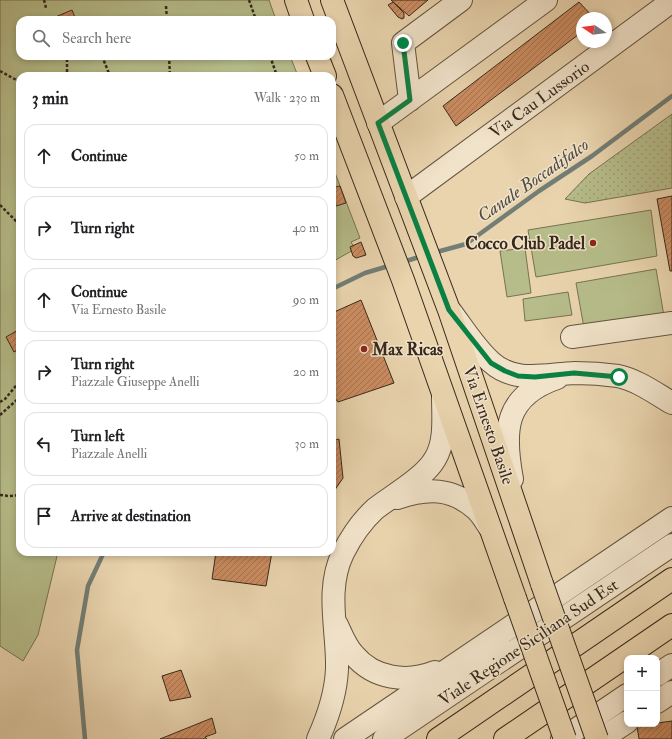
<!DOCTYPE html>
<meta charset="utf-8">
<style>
body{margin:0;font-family:"IM FELL Double Pica",serif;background:#f6f6f6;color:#202124}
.controls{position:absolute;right:12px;bottom:12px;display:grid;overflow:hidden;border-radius:8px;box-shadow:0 2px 6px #0003}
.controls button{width:36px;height:36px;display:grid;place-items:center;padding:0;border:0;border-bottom:1px solid #e0e0e0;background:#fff;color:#202124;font:20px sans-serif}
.compass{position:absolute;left:576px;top:12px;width:36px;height:36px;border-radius:50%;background:#fff;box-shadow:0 2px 6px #0003;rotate:283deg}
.stop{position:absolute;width:12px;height:12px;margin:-9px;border:3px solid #0b8043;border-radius:50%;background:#fff}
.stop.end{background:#0b8043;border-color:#fff;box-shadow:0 1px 4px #0008}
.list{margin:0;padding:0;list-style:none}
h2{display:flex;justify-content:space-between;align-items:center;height:52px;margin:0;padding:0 16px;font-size:17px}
h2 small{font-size:13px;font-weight:400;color:#757577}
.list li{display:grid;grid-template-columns:26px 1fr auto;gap:12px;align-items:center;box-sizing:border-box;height:64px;margin:0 8px 8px;padding:0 8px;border:1px solid #e0e0e0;border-radius:12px}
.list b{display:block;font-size:15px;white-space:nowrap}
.list p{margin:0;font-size:13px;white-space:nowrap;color:#757577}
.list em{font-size:13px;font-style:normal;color:#757577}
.icon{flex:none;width:22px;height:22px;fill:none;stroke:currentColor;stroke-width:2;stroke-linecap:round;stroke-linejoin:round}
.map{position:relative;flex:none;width:672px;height:739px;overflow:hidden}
.search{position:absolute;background:#fff;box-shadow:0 2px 6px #0003;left:16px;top:16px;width:320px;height:44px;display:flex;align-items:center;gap:10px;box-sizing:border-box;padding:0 14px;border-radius:12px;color:#757577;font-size:15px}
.panel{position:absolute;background:#fff;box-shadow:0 2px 6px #0003;left:16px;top:72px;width:320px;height:484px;border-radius:12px}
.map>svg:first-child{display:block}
.grass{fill:url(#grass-dots);stroke:#767353}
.park{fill:#b6bd8a;stroke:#767353}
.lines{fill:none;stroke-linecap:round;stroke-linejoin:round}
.stream{stroke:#727e76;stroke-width:4.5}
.building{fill:url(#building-hatch);stroke:#37291c}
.minor-casing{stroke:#645440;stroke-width:24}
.major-casing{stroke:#37291c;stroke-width:24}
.path{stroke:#37291c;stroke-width:2.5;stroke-dasharray:3 2;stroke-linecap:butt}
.minor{stroke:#f1e3ca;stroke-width:22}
.major{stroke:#e9d4ae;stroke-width:22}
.major-bridge-casing{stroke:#37291c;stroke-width:24;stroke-linecap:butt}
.major-bridge{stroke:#e9d4ae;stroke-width:22}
.route{stroke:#0b8043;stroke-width:5}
.poi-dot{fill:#8f2418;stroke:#f1e3ca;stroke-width:1.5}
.labels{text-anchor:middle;stroke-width:3;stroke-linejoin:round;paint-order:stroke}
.street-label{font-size:17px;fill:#37291c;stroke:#f1e3ca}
.poi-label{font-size:17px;font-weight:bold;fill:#37291c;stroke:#f1e3ca;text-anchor:end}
.water-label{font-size:18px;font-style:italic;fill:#504c42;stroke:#f1e3ca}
</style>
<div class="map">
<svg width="672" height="739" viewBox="0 0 672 739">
<defs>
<pattern id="grass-dots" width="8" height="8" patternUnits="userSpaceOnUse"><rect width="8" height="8" fill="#b6bd8a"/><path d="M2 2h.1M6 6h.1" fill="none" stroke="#9da276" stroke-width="1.8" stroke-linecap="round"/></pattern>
<pattern id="building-hatch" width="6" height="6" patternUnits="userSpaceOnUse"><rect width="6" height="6" fill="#cc8d62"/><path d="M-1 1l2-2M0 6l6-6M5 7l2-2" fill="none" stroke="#a67350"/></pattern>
</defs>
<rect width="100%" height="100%" fill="#e9d4ae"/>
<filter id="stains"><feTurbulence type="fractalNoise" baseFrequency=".005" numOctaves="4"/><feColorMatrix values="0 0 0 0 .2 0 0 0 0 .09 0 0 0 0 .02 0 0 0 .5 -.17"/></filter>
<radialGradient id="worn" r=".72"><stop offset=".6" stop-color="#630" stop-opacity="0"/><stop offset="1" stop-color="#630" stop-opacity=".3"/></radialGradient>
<path class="grass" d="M672,114v74l-87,15 -20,-4 24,-25z"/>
<path class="park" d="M0,0h269l7,20h-256v36h270l8,20h-278v476h38l-20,83 -15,26 -23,-15z
M332,165l28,73 -9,4 4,7 -23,13z
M651,210l6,46 -121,21 -8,-47z
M525,248l6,45 -24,4 -7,-46z
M656,269l8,47 -80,12 -8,-45z
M568,292l4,23 -47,6 -2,-22z"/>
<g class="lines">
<path class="stream" d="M433,253l33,-9 73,-53 53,-35 80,-60
M403,262l19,-6
M332,289l33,-16 27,-8
M85,739l-8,-89 11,-64 16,-34"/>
</g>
<path class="building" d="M391,0h37l-19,16z
M393,2l11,11v5l-2,1 -4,-2 -10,-12z
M579,2l15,16h-12v14l-126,94 -13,-20z
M72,10l4,10h-22l-1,-2z
M340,186l6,17 -10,3 -2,-7 -2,1v-12z
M672,196v75h-2l-13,-72z
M361,242l5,13 -10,3 -3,-2 -3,-9z
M361,300l33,83 -56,19 -4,-5h-2v-84z
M20,329v20l-6,3 -8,-15z
M339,439l4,39 -11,16v-53z
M216,552h56l-6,34 -54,-7z
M181,670l10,27 -21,4 -8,-25z
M212,718l4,15 -11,4 2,2h-47z
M672,721v18h-33l-2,-13z"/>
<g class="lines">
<g class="minor-casing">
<path id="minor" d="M410,100l-7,-57 58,-43
M378,123l168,-123
M406,197l266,-196
M451,312c12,16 25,37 40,50 24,22 55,12 84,11 14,0 29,1 43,3 19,4 37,17 54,27
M572,337l100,-14
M512,479c-9,-48 -8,-83 45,-101
M397,498c30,-10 55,-11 80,12 5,5 9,12 13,18
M337,625c5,11 9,22 17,30 20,24 53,28 81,17
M657,675l15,-10
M657,702l15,-10
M318,739c10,-22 18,-46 19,-70 1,-39 -12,-79 6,-116 8,-16 19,-32 32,-44 18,-14 49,-31 60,-50 11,-18 8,-42 8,-63
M345,739l327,-221
M384,739l288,-194
M562,739l65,-44
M601,739l26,-17"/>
</g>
<g class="major-casing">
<path id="major" d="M296,0l7,20
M332,0l117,310 93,274
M317,56l8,20
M332,95l71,185 112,318
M438,739l234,-160
M505,739l167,-114"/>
</g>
<path class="path" d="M44,0l2,8
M249,0l7,20
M166,6l1,14
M102,56l8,20
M169,56l1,20
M270,56l7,20
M0,71l20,11
M64,76l3,-4v-16
M0,205l20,20
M0,402l5,-3 15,-18
M0,415l20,-18
M0,495l9,1 11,-1"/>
<use href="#minor" class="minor"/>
<use href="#major" class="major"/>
<g class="major-bridge-casing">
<path id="major-bridge" d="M542,584l55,155
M515,598l50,141"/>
</g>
<use href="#major-bridge" class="major-bridge"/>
</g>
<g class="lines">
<path class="route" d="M403,43l7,57 -32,23 71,187 42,53 14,8 13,5 17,1 39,-4 45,4"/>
</g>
<g class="poi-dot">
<circle cx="593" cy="243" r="4"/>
<circle cx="364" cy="349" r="4"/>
</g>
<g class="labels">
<g class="street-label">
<text transform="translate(539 99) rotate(-36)" y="6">Via Cau Lussorio</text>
<text transform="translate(489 425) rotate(71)" y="6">Via Ernesto Basile</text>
<text transform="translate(528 642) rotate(-34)" y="6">Viale Regione Siciliana Sud Est</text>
</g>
<g class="poi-label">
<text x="585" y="249">Cocco Club Padel</text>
<text x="372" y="355" text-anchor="start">Max Ricas</text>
</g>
<g class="water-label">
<text transform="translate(533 180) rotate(-35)" y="6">Canale Boccadifalco</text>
</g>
</g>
<rect width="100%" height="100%" filter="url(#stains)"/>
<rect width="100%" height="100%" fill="url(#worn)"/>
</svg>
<div class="controls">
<button>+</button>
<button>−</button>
</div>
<svg class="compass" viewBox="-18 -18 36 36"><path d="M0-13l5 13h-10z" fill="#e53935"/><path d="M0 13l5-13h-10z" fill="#757577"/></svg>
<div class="stop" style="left:619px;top:377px"></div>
<div class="stop end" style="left:403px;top:43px"></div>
<div class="search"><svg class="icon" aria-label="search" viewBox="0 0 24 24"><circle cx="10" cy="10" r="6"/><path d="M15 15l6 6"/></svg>Search here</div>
<section class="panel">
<h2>3 min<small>Walk · 230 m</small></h2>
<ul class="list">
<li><svg class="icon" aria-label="ahead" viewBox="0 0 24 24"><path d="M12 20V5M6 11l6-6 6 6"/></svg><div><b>Continue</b></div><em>50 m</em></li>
<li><svg class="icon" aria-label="right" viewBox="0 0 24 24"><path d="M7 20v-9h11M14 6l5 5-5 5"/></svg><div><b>Turn right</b></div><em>40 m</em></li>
<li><svg class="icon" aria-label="ahead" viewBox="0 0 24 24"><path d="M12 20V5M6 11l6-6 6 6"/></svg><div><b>Continue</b><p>Via Ernesto Basile</p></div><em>90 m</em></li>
<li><svg class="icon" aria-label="right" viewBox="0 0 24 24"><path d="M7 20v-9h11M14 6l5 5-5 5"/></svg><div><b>Turn right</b><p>Piazzale Giuseppe Anelli</p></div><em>20 m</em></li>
<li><svg class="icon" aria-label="left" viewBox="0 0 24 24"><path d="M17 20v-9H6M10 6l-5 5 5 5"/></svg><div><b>Turn left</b><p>Piazzale Anelli</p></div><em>30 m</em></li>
<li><svg class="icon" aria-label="arrive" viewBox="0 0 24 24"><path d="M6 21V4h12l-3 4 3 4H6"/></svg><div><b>Arrive at destination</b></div></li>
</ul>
</section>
</div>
